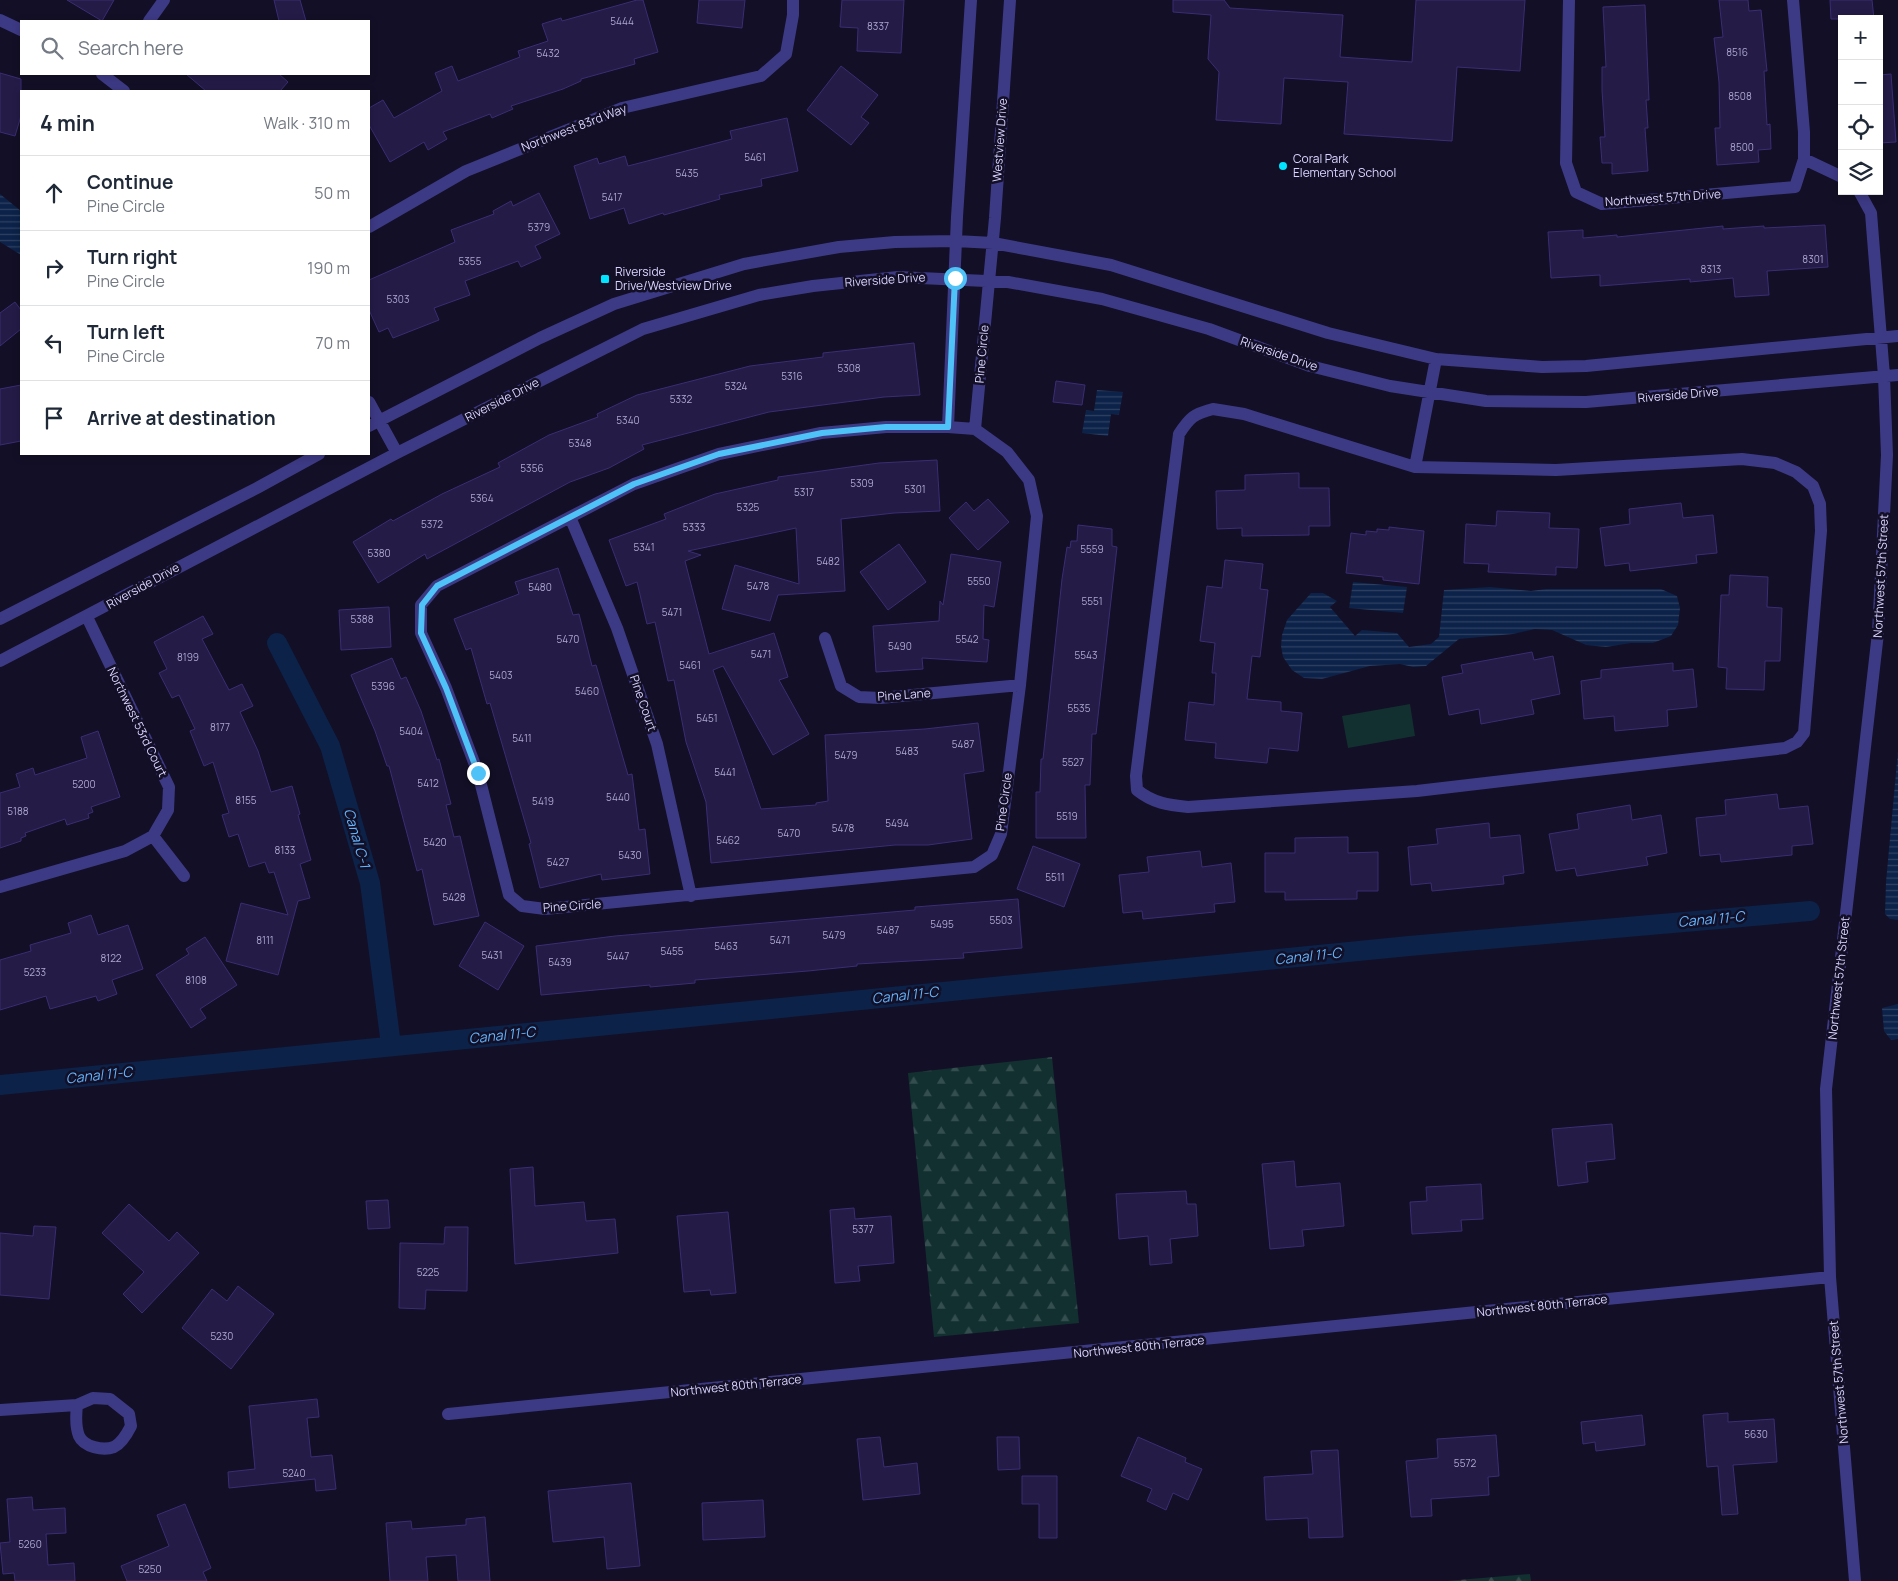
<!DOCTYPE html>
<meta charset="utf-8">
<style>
body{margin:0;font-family:Manrope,sans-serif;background:#f2f2f3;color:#1f2937}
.controls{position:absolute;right:15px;top:15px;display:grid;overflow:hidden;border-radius:0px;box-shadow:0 2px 8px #0003}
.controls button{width:45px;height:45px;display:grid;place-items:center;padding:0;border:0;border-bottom:1px solid #e0e1e3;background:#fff;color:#1f2937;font:25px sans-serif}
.stop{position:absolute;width:15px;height:15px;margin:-11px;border:4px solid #4fc3f7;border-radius:50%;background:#fff}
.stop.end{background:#4fc3f7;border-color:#fff;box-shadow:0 1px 5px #0008}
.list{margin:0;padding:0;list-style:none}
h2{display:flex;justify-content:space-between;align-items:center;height:65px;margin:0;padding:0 20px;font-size:21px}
h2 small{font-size:16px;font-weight:400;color:#747a83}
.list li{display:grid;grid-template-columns:32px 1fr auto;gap:15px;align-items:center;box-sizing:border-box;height:75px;padding:0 20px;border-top:1px solid #e0e1e3}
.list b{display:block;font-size:19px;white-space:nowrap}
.list p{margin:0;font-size:16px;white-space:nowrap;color:#747a83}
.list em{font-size:16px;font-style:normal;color:#747a83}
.icon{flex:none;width:28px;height:28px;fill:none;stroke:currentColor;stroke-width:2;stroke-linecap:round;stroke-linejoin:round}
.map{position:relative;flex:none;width:1898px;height:1581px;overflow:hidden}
.search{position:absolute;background:#fff;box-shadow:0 2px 8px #0003;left:20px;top:20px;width:350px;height:55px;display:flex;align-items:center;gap:12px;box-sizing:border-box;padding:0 18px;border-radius:0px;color:#747a83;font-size:19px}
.panel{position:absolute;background:#fff;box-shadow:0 2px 8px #0003;left:20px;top:90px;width:350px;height:365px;border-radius:0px}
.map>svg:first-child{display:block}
.green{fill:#12302f}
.forest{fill:url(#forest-firs)}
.water{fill:url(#water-rules)}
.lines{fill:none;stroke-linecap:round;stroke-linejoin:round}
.canal{stroke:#0c2248;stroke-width:20}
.building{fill:#241b47;stroke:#3b2d73}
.minor{stroke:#3d3a85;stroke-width:12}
.route{stroke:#4fc3f7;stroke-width:6}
.poi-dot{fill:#00e5ff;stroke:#130f26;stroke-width:2}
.labels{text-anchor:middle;stroke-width:5;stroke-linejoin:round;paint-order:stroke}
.number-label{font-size:10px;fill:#aca6d1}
.street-label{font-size:12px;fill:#d9d4ff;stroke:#130f26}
.poi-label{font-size:12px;fill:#d9d4ff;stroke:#130f26;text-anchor:start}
.water-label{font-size:14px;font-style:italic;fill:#62b6ff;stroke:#130f26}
</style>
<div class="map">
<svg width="1898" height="1581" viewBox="0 0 1898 1581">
<defs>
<pattern id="forest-firs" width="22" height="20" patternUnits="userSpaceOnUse" patternTransform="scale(1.25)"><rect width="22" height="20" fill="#12302f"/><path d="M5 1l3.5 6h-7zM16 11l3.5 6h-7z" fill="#344d4e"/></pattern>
<pattern id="water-rules" width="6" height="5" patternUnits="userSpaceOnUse" patternTransform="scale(1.25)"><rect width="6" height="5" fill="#0c2248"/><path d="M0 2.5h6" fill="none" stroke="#2f4163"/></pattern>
</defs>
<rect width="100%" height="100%" fill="#130f26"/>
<path class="green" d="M1410,704l5,32 -67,12 -6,-32z"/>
<path class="forest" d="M1052,1057l27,266 -145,14 -26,-264z
M1530,1574l1,7h-84z"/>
<path class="water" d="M0,194l21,17v44l-21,-13z
M1097,390l26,2 -4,23 -8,-1 -3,22 -26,-3 4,-23 8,1z
M1353,582l54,5 -4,26 -54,-5z
M1490,587l41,4 15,-2h115l16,7 3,12 -2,17 -7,11 -18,7h-22l-25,4 -20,-2 -34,-15 -17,-1 -22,5 -54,5 -33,27 -13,1 -13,-3 -30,2 -48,13 -18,-1 -12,-8 -9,-13 -2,-11 1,-11 5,-15 24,-27h12l14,8 -7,6 25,29 7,-6 35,3 12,14 22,-3 8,-7 5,-47z
M1898,751v169l-8,-1 -5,-5 1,-32z
M1898,1004v35l-7,1 -7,-9 -2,-23z"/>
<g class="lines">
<path class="canal" d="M277,643l53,103 40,137 21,162
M0,1085l1409,-139 401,-35"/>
</g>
<path class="building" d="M67,0h47l-12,21z
M274,0h26l6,21h-27z
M637,0h6l15,52 -24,7 1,5 -54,15v2l-18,8 -52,17 2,3 -21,9 -2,-4 -47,18 4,7 -19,11 -4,-8 -34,20 -21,-37v-17l14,-8 11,18 48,-27 -7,-18 17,-7 6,15 62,-24 -2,-6 30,-10 -6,-17 19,-6 1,3z
M699,0h46l-3,28 -45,-5z
M842,0h62l-3,53 -44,-2 1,-23 -18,-1z
M1173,0h51l6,8 113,7 -3,42 72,5 4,-62h109l-5,71 -63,-4 -5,74 -108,-7 4,-52 -64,-4 -3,46 -65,-4 3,-48 -11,-13 3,-44 -38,-3z
M1719,0h29l1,11 12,-1 6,61h-3l3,54 3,-1 1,25 -13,1 1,12 -42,3 -2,-37h5l-1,-46 -5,-44 9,-1z
M1830,0h42l2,19h-43z
M1645,5l4,95h-3l2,28h-3l3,43 -36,3v-11h-10l-2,-26h5l-3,-47v-23h4l-3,-60z
M841,66l37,29 -17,22 8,6 -18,22 -44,-35z
M0,73l21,6v37l-6,20 -15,-4z
M186,74h93l9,8 -8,9h-74z
M1891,74l5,68 -17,1v-68z
M787,118l11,53 -37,8 1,7 -43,9 1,4 -56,16 -1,-2 -34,11 -5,-16 -34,11 -16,-53 23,-8 2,6 26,-8 3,10 104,-27 -2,-8z
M539,193l21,41 -25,12 6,12 -20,9 -3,-6 -53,20 5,14 -36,13 5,12 -46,18 -5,-10 -9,4 -10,-22v-30l86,-38 -4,-12 43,-16 -1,-3 18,-10 2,5z
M1825,225l3,42 -61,4 2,24 -34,2 -2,-19 -43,4v-3l-90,7v-11l-49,3 -3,-46 35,-2v8l34,-3v2l106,-11v3l41,-3v2z
M15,302l6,8v19l-21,17v-33z
M914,343l6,52 -36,2 -115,15 -127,33 2,4 -35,19 -39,14 -143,77 -2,-5 -47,29 -25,-41 38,-23 2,2 49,-27 58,-27 -2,-4 51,-28 49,-18 -1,-3 40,-19 113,-29 73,-9v-4z
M1056,381l29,4 -3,20 -29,-3z
M21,385v56l-21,4v-56z
M937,460l3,51 -46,2 -53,6 4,72 -67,4 -8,26 -48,-12 13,-44 64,19 -3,-56 -108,23 13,4 -16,6 24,93 65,-21 14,44 -9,3 30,54 -36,21 -50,-89 -10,4 48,139 55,-4v-2l12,-2 -3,-66 100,-6 53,-6 6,48 -20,3 8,65 -44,6h-33l-184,18 -5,-61 -20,-60 -12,-62 -6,1 -13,-59 -8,2 -10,-42 -11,4 -17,-46 57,-21 -2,-5 51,-20 63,-14v-3l101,-14z
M1299,473v15h30l1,38h-21v9l-67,1v-8l-25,1 -1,-38 29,-1v-15z
M988,499l21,23 -31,28 -29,-32 17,-16 8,9z
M1681,503l2,15 30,-3 4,38 -21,2 1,8 -67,8 -1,-8 -24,3 -5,-38 30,-4 -1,-15z
M1497,511l53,2 -1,15 30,1 -2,39 -21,-1v8l-68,-3 1,-8 -25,-1 2,-39 30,2z
M1078,525l34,4v17l5,1 -21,187h-4l-2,51h-5l1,53h-50v-46h4l1,-33h2l2,-19 17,-161 5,-32 3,1 1,-7h6z
M1389,527l35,4 -5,53 -36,-4v-3l-37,-4 5,-40 15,2v-4l11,1v-3l12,1z
M899,544l27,38 -38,28 -28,-38z
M951,554l50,8 -7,45 -10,-2 -1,34 6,1 -2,22 -65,-4 1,11 -47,3 -3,-46 66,-5 1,-20 3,4z
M1225,560l38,4 -3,25 8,1 -8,67 -8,-1 -5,43 34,3v9l21,2 -4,38 -29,-3 -2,15 -52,-5 1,-15 -31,-3 4,-38 25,3 2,-32h-4l3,-30 -15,-2 7,-55 15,2z
M558,568l15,47 6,-1 13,52 4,-1 32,110 4,-1 7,56 6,-1 5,45 -48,6 -1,-6 -61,14 -11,-44 2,-1 -41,-140 -3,1 -16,-56 -5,2 -12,-31 65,-25 -4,-12z
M1730,575l38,2 -1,30 15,1 -2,53h-15l-1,29 -38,-1 1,-21 -9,-1 3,-72h8z
M389,607l2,40 -50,3 -2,-40z
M203,616l10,18 -11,5 27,51 13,-6 11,22 -13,6 18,39 13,41 21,-6 8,28 -2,1 13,45 -11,4 10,34 -12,3 -20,74 -52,-14 15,-58 47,12 -14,-43 -5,1 -4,-11 -16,5 -11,-33 -9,3 -7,-22 7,-2 -16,-51 -9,4 -14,-35 5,-2 -16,-34 -7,3 -13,-25 8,-4 -13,-27z
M1532,652l2,8 19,-4 7,38 -29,6 3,14 -53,10 -2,-15 -30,6 -7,-38 21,-4 -2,-8z
M392,658l9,21 5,-2 15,34 16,49 2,-1 12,45 -5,1 8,32 6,-1 19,80 -45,9 -12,-56 -5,2 -28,-105h-2l-12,-35 -24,-56z
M1673,663v8l20,-2 4,38 -30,3 1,16 -53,5 -1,-15 -30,3 -3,-38 20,-3v-8z
M98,731l22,66 -29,10 2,5 -5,2 1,4 -22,7 -2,-6 -40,14 1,3 -5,2v3l-21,7v-55l20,-6 -4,-13 17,-6 2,7 52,-17 -6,-21z
M1777,794l2,15 29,-3 5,38 -21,2v9l-71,7 -1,-8 -20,2 -4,-38 30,-3 -1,-15z
M1630,805l2,15 29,-5 6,38 -21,4 2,8 -71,11 -2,-8 -19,3 -7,-37 30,-5 -2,-15z
M1489,823l1,15 30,-3 4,38 -21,3 1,8 -72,7 -1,-8 -20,2 -3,-38 30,-3 -2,-15z
M1348,837v16l30,-1v39h-21v8l-72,1v-8h-20v-39h30v-15z
M1033,846l47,18 -16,43 -47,-18z
M1200,851l2,16 29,-4 4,39 -21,2 1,8 -72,7 -1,-8 -19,2 -4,-38 30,-3 -2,-15z
M1018,899l4,49 -59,5 1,5 -107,6v2l-49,5 -113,9v3l-45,4v-2l-109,10 -5,-49 79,-10 300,-26v-3z
M91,915l7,20 30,-10 15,44 -31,11 5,14 -19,7 -2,-5 -46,13 -4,-13 -46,14v-50l31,-9 -1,-6 41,-12 -3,-10z
M485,922l39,24 -26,44 -39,-24z
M205,937l32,48 -37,24 6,9 -15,10 -35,-53 33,-21 -3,-5z
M1612,1124l3,35 -29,3 2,20 -30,4 -6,-57z
M1294,1161l2,26 44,-4 4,43 -42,4 2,16 -34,3 -8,-85z
M533,1167l2,39 49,-4 2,19 29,-2 3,34 -103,11 -5,-95z
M1481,1184l2,35 -22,1 1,11 -50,3 -2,-32 17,-1 -1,-14z
M1186,1191l1,13h9l2,32 -28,3 2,24 -22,2 -2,-29 -29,3 -3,-45z
M388,1200l2,28 -22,1 -2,-28z
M129,1204l40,37 8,-9 22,21 -57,60 -19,-19 21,-22 -42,-39z
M854,1208l1,11 36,-3 3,47 -36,3 2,15 -25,2 -5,-73z
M728,1212l8,81 -25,2 -1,-5 -26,2 -7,-76z
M34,1226l22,1 -7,72 -49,-4v-62l33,3z
M445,1227h23l-1,64 -41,-1 -1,19 -26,-1 1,-65 44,1z
M238,1286l36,28 -43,55 -49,-41 30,-39 15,12z
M317,1399l2,18 -12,1 4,39 21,-2 4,34 -20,2 -1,-12 -86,9 -1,-16 27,-3 -6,-63z
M1728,1413v9l46,-3 3,43 -44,3 5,49 -16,1 -4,-49 -11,1 -4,-52z
M1642,1415l3,30 -49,6 -1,-9 -12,2 -2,-22z
M1496,1435l3,41 -11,1 1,18 -58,4 1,17 -21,1 -5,-56 32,-3 -1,-19z
M880,1437l4,30 33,-4 3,31 -57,6 -6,-61z
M997,1437h22l1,32 -22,1z
M1138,1437l48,21 -1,4 17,7 -14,31 -15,-7 -7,17 -19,-9 5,-12 -31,-13z
M1338,1450l5,87 -34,1 -1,-20 -42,2 -2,-43 49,-3 -2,-23z
M1022,1476h35v62h-18v-34h-17z
M631,1483l9,83 -33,3 -3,-32 -51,5 -5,-51z
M32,1497l1,13 32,-2 1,25 -20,1 2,31 26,-2 1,18h-60l-1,-8 -11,1 -3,-31 10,-1 -3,-43z
M763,1500l2,37 -62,3 -1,-37z
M185,1504l26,64 -8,4 4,9h-80l-6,-15 48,-20 -12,-31z
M485,1517l5,64h-32l-2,-26 -30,2 2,24h-38l-4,-58 25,-2 1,8 54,-4v-6z"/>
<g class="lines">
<path class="minor" d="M1569,0l-3,163 10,29 26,12 193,-17 9,-28v-27l-11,-132
M0,20l21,10
M149,21l15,-21
M102,74l22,17
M1804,159l38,18
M369,227l97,-56 156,-63 139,-32 25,-22 7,-39v-15
M369,402l28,51
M1213,409l31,5 171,53 141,3 186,-11 33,4 21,9 17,14 7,18 1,27 -17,202 -7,9 -12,6 -368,43 -229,16c-20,-2 -35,-4 -51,-17l-1,-14 43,-342c11,-17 15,-20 34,-25z
M369,426l171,-88 74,-34 130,-40 95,-17 56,-5 61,-1 37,2 118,22 217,68 108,26 106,8 44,-1 312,-30
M886,427h62l27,2 32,23 22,28 8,36 -17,169 -19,149 -9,21 -18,12 -429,42 -23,-3 -13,-11 -31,-122 -32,-85 -25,-55v-28l16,-19 197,-102 85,-30 102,-21z
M948,427l9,-210 14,-217
M975,429l20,-211 15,-218
M1415,467l21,-108
M570,517l47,111 40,116 34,152
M87,617l82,170 -1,23 -15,26 31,40
M0,619l257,-131 62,-34
M825,638l16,48 18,11 21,1 140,-13
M0,661l397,-208 246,-124 116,-34 54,-9 85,-9 110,5 94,17 107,30 101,37 80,20 96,15 100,1 312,-27
M0,887l125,-36 28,-15
M0,1410l77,-5 16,-7 17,1 19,15 2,12c-4,8 -9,17 -17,21 -11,4 -30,0 -35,-11 -4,-10 -3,-22 -2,-31
M448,1414l1382,-137
M1855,1581l-25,-304 -4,-188 52,-456 9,-178 -3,-79 -13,-163 -12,-22"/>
</g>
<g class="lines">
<path class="route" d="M478,773l-32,-85 -25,-55 1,-28 15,-19 197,-102 85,-30 103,-21 64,-6h62l7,-149"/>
</g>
<g class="poi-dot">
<circle cx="1283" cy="166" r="5"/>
<rect x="600" y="274" width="10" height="10" rx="2.5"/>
</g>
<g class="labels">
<g class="number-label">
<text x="622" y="25">5444</text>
<text x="878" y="30">8337</text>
<text x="1737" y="56">8516</text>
<text x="548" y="57">5432</text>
<text x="1740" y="100">8508</text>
<text x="1742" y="151">8500</text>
<text x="755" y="161">5461</text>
<text x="687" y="177">5435</text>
<text x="612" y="201">5417</text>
<text x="539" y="231">5379</text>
<text x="1813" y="263">8301</text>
<text x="470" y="265">5355</text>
<text x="1711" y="273">8313</text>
<text x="398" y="303">5303</text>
<text x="849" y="372">5308</text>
<text x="792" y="380">5316</text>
<text x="736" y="390">5324</text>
<text x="681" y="403">5332</text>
<text x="628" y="424">5340</text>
<text x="580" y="447">5348</text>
<text x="532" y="472">5356</text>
<text x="862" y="487">5309</text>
<text x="915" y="493">5301</text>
<text x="804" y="496">5317</text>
<text x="482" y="502">5364</text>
<text x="748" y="511">5325</text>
<text x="432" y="528">5372</text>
<text x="694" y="531">5333</text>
<text x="644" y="551">5341</text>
<text x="1092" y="553">5559</text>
<text x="379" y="557">5380</text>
<text x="828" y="565">5482</text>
<text x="979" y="585">5550</text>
<text x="758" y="590">5478</text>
<text x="540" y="591">5480</text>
<text x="1092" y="605">5551</text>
<text x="672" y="616">5471</text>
<text x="362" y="623">5388</text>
<text x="568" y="643">5470</text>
<text x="967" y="643">5542</text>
<text x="900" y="650">5490</text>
<text x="761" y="658">5471</text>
<text x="1086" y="659">5543</text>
<text x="188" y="661">8199</text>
<text x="690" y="669">5461</text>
<text x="501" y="679">5403</text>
<text x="383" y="690">5396</text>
<text x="587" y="695">5460</text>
<text x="1079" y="712">5535</text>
<text x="707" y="722">5451</text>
<text x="220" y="731">8177</text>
<text x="411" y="735">5404</text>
<text x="522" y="742">5411</text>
<text x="963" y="748">5487</text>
<text x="907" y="755">5483</text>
<text x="846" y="759">5479</text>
<text x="1073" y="766">5527</text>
<text x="725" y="776">5441</text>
<text x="428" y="787">5412</text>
<text x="84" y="788">5200</text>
<text x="618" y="801">5440</text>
<text x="246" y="804">8155</text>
<text x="543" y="805">5419</text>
<text x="18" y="815">5188</text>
<text x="1067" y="820">5519</text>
<text x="897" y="827">5494</text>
<text x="843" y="832">5478</text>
<text x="789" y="837">5470</text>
<text x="728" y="844">5462</text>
<text x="435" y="846">5420</text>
<text x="285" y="854">8133</text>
<text x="630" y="859">5430</text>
<text x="558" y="866">5427</text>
<text x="1055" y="881">5511</text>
<text x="454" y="901">5428</text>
<text x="1001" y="924">5503</text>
<text x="942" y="928">5495</text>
<text x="888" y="934">5487</text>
<text x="834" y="939">5479</text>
<text x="265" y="944">8111</text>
<text x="780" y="944">5471</text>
<text x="726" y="950">5463</text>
<text x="672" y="955">5455</text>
<text x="492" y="959">5431</text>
<text x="618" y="960">5447</text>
<text x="111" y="962">8122</text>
<text x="560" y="966">5439</text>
<text x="35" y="976">5233</text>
<text x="196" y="984">8108</text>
<text x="863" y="1233">5377</text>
<text x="428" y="1276">5225</text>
<text x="222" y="1340">5230</text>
<text x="1756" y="1438">5630</text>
<text x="1465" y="1467">5572</text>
<text x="294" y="1477">5240</text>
<text x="30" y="1548">5260</text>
<text x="150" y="1573">5250</text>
</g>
<g class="street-label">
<text transform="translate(574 128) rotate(-21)" y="4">Northwest 83rd Way</text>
<text transform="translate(1000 140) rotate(-86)" y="4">Westview Drive</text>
<text transform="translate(1663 198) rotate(-4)" y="4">Northwest 57th Drive</text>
<text transform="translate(885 280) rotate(-4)" y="4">Riverside Drive</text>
<text transform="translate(982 354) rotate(-85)" y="4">Pine Circle</text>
<text transform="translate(1279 354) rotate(19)" y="4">Riverside Drive</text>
<text transform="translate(1678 395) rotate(-5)" y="4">Riverside Drive</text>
<text transform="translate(502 400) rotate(-27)" y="4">Riverside Drive</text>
<text transform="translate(1881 576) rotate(-87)" y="4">Northwest 57th Street</text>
<text transform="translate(143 586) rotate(-29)" y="4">Riverside Drive</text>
<text transform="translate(904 695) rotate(-4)" y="4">Pine Lane</text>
<text transform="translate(643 703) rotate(71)" y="4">Pine Court</text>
<text transform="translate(137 722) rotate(64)" y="4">Northwest 53rd Court</text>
<text transform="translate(1004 802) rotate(-82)" y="4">Pine Circle</text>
<text transform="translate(572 906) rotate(-4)" y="4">Pine Circle</text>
<text transform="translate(1839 978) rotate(-84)" y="4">Northwest 57th Street</text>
<text transform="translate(1542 1306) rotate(-6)" y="4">Northwest 80th Terrace</text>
<text transform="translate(1139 1347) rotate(-6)" y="4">Northwest 80th Terrace</text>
<text transform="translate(1839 1382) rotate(-95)" y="4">Northwest 57th Street</text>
<text transform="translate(736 1386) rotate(-6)" y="4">Northwest 80th Terrace</text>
</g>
<g class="poi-label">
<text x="1293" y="163">Coral Park<tspan x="1293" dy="14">Elementary School</tspan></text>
<text x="615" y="276">Riverside<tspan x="615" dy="14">Drive/Westview Drive</tspan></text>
</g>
<g class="water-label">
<text transform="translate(357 838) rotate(74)" y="5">Canal C-1</text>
<text transform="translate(1711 919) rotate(-5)" y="5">Canal 11-C</text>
<text transform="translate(1308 956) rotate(-6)" y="5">Canal 11-C</text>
<text transform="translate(905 995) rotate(-6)" y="5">Canal 11-C</text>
<text transform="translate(502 1035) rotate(-6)" y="5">Canal 11-C</text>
<text transform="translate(99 1075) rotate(-6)" y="5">Canal 11-C</text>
</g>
</g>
</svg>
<div class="controls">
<button>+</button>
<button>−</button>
<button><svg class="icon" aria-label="locate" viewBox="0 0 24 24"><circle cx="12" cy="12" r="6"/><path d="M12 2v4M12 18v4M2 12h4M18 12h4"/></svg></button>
<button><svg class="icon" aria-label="layers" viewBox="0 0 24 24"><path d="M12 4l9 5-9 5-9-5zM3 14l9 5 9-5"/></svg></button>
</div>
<div class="stop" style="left:955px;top:278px"></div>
<div class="stop end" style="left:478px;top:773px"></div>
<div class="search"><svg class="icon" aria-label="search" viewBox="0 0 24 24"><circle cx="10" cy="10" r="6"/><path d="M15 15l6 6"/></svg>Search here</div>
<section class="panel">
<h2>4 min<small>Walk · 310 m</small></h2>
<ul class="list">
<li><svg class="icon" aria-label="ahead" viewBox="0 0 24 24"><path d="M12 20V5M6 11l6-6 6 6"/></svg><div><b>Continue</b><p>Pine Circle</p></div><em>50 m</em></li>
<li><svg class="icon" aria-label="right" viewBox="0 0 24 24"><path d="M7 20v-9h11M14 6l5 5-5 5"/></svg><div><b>Turn right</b><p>Pine Circle</p></div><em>190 m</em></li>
<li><svg class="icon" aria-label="left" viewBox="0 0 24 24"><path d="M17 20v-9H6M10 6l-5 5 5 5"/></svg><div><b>Turn left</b><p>Pine Circle</p></div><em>70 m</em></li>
<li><svg class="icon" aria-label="arrive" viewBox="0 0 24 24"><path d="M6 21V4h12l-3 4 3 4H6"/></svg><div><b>Arrive at destination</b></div></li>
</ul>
</section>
</div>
